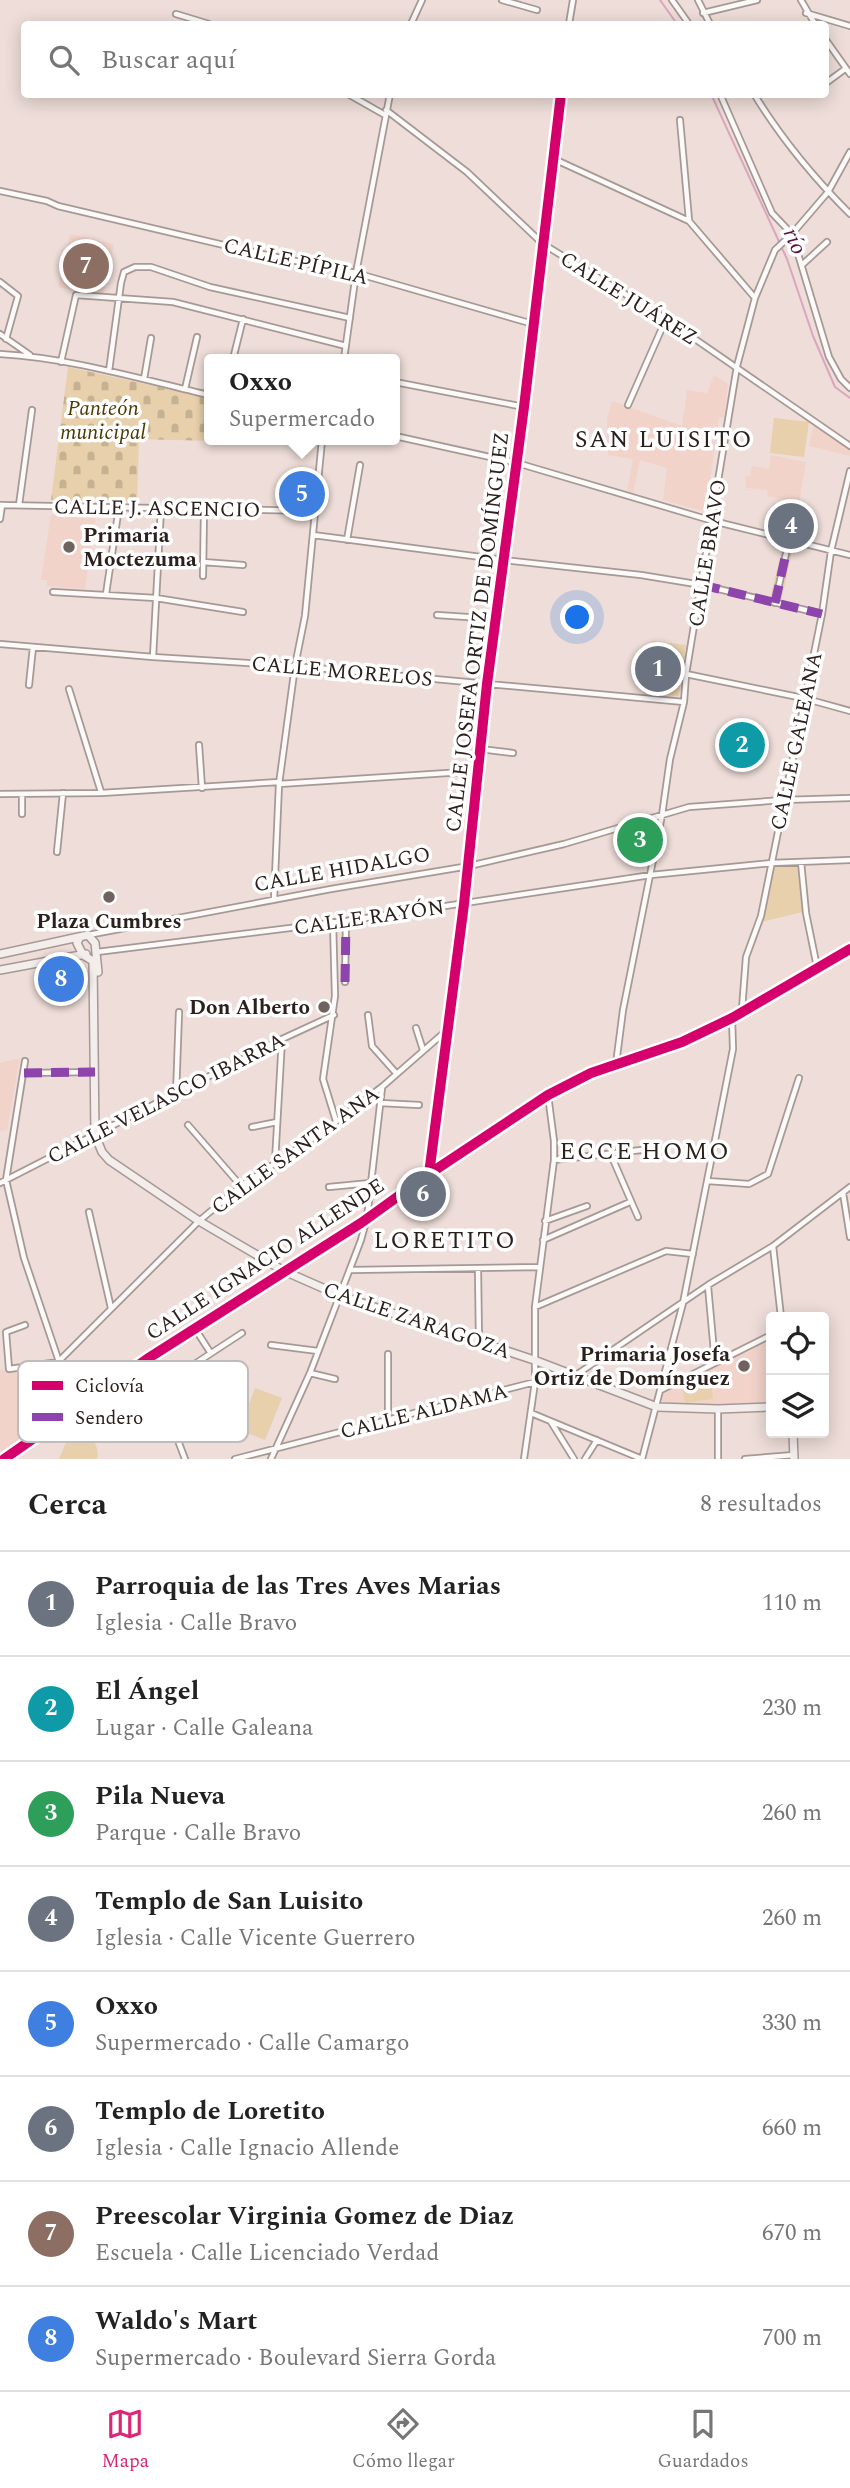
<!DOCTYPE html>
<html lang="es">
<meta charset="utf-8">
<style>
body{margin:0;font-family:Spectral,serif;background:#f2f2f2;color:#222}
.controls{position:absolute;right:21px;bottom:21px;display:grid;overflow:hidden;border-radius:7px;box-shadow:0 4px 18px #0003}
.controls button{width:63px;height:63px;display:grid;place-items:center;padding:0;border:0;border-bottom:2px solid #e0e0e0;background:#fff;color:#222;font:35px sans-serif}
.you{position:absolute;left:578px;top:618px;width:24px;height:24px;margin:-18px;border:5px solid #fff;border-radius:50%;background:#1a73e8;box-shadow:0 0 0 10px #1a73e833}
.badge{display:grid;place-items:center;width:46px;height:46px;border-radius:50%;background:#db2777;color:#fff;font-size:23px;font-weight:700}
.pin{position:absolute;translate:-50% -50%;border:4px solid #fff;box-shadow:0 2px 7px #0006}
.popup{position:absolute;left:204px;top:354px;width:196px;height:91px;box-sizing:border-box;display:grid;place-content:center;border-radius:7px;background:#fff;filter:drop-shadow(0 2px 5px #0005);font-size:23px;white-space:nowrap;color:#767676}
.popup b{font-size:26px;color:#222}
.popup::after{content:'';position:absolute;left:50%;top:100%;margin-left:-14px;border:14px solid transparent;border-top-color:#fff}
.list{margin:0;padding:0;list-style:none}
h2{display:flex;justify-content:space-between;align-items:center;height:91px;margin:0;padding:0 28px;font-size:30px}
h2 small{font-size:23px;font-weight:400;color:#767676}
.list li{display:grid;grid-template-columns:46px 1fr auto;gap:21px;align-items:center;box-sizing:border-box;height:105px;padding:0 28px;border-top:2px solid #e0e0e0}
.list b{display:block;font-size:26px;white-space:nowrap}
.list p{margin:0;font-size:23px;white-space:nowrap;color:#767676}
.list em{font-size:23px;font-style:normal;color:#767676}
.icon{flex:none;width:38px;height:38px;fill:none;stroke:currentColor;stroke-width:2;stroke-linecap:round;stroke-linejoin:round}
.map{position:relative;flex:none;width:850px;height:1459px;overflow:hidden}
.search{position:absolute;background:#fff;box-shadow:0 4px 18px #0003;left:21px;right:21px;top:21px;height:77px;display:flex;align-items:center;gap:18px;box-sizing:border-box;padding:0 24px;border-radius:7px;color:#767676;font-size:26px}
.sheet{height:931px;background:#fff}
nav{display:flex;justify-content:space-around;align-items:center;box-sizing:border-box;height:98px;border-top:2px solid #e0e0e0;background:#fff;font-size:19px;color:#767676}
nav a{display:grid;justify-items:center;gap:4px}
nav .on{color:#db2777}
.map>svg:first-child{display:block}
.built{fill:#f1d3ca}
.cemetery{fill:url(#cemetery-stones)}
.park{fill:#e7d0ab}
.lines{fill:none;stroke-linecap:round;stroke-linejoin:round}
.stream{stroke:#daa6bd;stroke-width:2}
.street-casing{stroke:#a69995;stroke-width:8}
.secondary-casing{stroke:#a69995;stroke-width:10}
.street{stroke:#fcfaf9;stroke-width:4.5}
.secondary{stroke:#f3eeec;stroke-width:7}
.quiet{stroke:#8e44ad;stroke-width:9;stroke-dasharray:18 9;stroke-linecap:butt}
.cycleway-casing{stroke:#fff;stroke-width:15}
.cycleway{stroke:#d6006c;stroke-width:10}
.poi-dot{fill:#70625e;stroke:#fff;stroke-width:2.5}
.labels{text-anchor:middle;stroke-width:7;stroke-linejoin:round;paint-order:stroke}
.street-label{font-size:21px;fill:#2c201d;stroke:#fff}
.park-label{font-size:21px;font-style:italic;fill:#4c3800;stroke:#fff}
.poi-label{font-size:21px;font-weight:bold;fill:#2c201d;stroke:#fff;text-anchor:end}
.water-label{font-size:23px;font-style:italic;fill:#5f1042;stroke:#fff}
.quarter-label{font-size:24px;letter-spacing:2px;fill:#2c201d;stroke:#fff}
.key{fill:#fff;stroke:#c0bcbb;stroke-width:2}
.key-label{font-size:19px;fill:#2c201d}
</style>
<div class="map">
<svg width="850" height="1459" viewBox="0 0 850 1459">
<defs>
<pattern id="cemetery-stones" width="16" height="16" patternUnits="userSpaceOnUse" patternTransform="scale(1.75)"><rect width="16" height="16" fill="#e7d0ab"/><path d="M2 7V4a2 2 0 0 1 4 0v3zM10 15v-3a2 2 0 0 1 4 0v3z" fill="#c6b293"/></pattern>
</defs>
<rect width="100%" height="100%" fill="#eeddd8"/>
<path class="built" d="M70,234l44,10 -11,51 -45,-8z
M714,375l14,9 -4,33h-5l-9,64 5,1 -5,24 -7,5 -40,-11 4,-32 -27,-8 -7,33 -6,-2 6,-32 -25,-4 -1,-35 5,-19 70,25 5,-36 20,3z
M814,422l36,25v9l-41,-10z
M771,455l35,7 -7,41 -31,-7 -1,-6 -21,-2 -1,-12h5l2,-10 17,3z
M51,514l45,1 -11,74 -38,-3v-6h-6z
M20,1058l-13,72 -7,1v-68z
M771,1340v65l-20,1 -1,-3 -35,3 -53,-4 1,-10z
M0,1370l38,1 28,37 -66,47z"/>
<path class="cemetery" d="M68,367l141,31v42h109l-1,4 -178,-5 -2,63 -86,-2z"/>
<path class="park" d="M774,418l35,4 -5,35 -34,-4z
M784,540l10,3 -13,59 -11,-3z
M652,641l34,4 -7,51 -36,-3 2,-16h6l1,-4 21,2 1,-11 -20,-2v-4h-4z
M650,822l5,4 -5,29 -21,3 -2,-30z
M773,864l24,1 6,47 -42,10z
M711,1382l2,17 -28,4 -3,-17z
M255,1388l27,10 -17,42 -26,-10z
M77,1434c15,1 23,11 20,25h-38l8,-19z"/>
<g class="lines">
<path class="stream" d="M660,0l17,24
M711,94l76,165 26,77 22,51 15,11"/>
<g class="street-casing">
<path id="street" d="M502,0l35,10
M672,0l17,24
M698,0l12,24
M801,0l14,24
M703,13l54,-13
M806,13l44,13
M176,14l33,10
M411,24l11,-24
M569,24l4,-24
M826,40l24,34
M826,83l19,-14
M348,94l37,21
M720,94l52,119 20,21 37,123 12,22 9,9
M754,94c27,44 60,84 96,120
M386,110l81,62 76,72 123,75 184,127
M680,120l9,100
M554,159l135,62 66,77
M0,191l47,10 11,5 208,49 90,18 177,51
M803,264l24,-22
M0,282l18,14 -12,43
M0,334l30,21
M0,354c71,4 140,25 209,41
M233,359l10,-40
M344,359l12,-86 34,-179
M61,362l15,-67 97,7 173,44
M109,371l12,-88 3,-11 11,-5h16l59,20 140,31
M144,379l7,-41
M395,382l129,25
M185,389l12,-52
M628,405l38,-86
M395,436l122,27 196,58 137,34
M0,505l314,6
M19,505l13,-95
M0,519l2,-14
M313,535l191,25 137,15 61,10 120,29
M347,540l13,-75
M203,562l40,3
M203,576l1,-67
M53,592l103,6 87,14
M106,594l13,-87
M775,603l14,-63
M437,615l60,4
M0,644l153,13 142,9 389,36
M153,657l8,-149
M686,674l117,24 47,13
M29,685l4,-38
M69,689l32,103
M199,745l3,43
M480,749l33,4
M279,784l199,-13
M0,794l101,-1 178,-11
M22,814v-20
M57,852l6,-59
M801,862l5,51 11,54
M274,900l5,-116 16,-118 10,-50 17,-176
M333,922l2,74 -12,83 13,42
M88,935l243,-46 138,-23 95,-22 125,-37 94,-7 67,-2
M97,952l249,-31 305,-46 120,-12 79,-3
M345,982l1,-61
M742,1009l4,-52 15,-41 61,-302 9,-63 19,-80
M368,1015l4,31 24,27
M416,1028l7,22
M25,1061l-19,119 18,78 51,151
M616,1064l7,-54 39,-195 8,-56 14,-57 2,-28 51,-308 18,-68 20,-48 17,-16 36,-42 22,-40
M24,1073l71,-1
M176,1095l3,-83
M380,1103l39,2
M188,1125l53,61
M252,1127l25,-5
M611,1155l27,62
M554,1160l96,-11
M275,1162l7,-123
M429,1174l35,-270 23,-220 37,-277 37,-313
M708,1181l41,3 19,-10 31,-96
M0,1183l282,-144 52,-24
M329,1187l41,-4
M843,1193l7,44
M89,1212l22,96
M545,1221l42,-15
M543,1240l87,-38
M773,1246l8,71
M478,1269l1,72
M351,1270l189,-3
M708,1286l7,77
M535,1307l131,-56 27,3
M25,1325l-19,7 3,37 49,-7 141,-141 42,-35 83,-55 59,-45 63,-55
M194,1327l16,25
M271,1345l47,6
M388,1354v66
M147,1359l38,100
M310,1373l25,6
M158,1388l84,-55
M661,1390l110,-55
M531,1413l111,46 41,-156 50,-254 -1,-31
M551,1422l23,37
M4,1459l143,-100 214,-136 68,-49 119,-79 43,-22 91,-31 50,-24 118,-69
M235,1459l300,-77 41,-7 132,-90 65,-39 77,-59
M271,1459l39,-86 51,-133 6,-22 15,-130
M524,1459l11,-77v-75l19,-147v-19l-6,-46
M585,1459l12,-19
M718,1459v-50
M745,1459l49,-4"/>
</g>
<g class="secondary-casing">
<path id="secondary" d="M80,937l-3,6 6,12 10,6 2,174 7,17 7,8 90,61 85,50 57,25 193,64 123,47 61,2 53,-2
M0,954l88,-19 7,8 3,29
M0,970l86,-16
M793,1433l1,26"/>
</g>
<use href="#street" class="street"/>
<use href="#secondary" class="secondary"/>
<path class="quiet" d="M702,585l120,29
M775,603l14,-63
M345,982l1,-61
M24,1073l71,-1"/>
<g class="cycleway-casing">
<path id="cycleway" d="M429,1174l35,-270 23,-220 37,-277 37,-313
M4,1459l143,-100 214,-136 68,-49 119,-79 43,-22 91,-31 50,-24 118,-69"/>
</g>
<use href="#cycleway" class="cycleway"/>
</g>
<g class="poi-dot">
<circle cx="69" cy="547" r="7"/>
<circle cx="109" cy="897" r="7"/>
<circle cx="324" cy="1007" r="7"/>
<circle cx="744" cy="1366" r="7"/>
</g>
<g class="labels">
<g class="street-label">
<text transform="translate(296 261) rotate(13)" y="7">CALLE PÍPILA</text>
<text transform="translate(629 298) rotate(32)" y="7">CALLE JUÁREZ</text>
<text transform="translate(157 508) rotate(1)" y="7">CALLE J. ASCENCIO</text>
<text transform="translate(707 553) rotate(-81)" y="7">CALLE BRAVO</text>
<text transform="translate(477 632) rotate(-83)" y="7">CALLE JOSEFA ORTIZ DE DOMÍNGUEZ</text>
<text transform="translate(342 671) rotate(5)" y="7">CALLE MORELOS</text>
<text transform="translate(796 741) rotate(-78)" y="7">CALLE GALEANA</text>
<text transform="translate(342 869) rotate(-10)" y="7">CALLE HIDALGO</text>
<text transform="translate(369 917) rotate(-8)" y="7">CALLE RAYÓN</text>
<text transform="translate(166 1098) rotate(-27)" y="7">CALLE VELASCO IBARRA</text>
<text transform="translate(295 1150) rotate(-36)" y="7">CALLE SANTA ANA</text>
<text transform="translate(265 1259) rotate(-33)" y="7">CALLE IGNACIO ALLENDE</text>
<text transform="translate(417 1320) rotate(19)" y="7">CALLE ZARAGOZA</text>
<text transform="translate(424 1411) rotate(-14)" y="7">CALLE ALDAMA</text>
</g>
<g class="park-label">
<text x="103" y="415">Panteón<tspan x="103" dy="24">municipal</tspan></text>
</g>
<g class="poi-label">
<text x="83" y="542" text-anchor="start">Primaria<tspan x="83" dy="24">Moctezuma</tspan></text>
<text x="109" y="928" text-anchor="middle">Plaza Cumbres</text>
<text x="310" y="1014">Don Alberto</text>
<text x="730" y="1361">Primaria Josefa<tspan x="730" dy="24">Ortiz de Domínguez</tspan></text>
</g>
<g class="water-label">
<text transform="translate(796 241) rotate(66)" y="8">río</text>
</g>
<g class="quarter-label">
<text x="664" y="447">SAN LUISITO</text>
<text x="645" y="1159">ECCE HOMO</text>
<text x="445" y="1248">LORETITO</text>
</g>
</g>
<rect x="18" y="1361" width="230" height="81" rx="10" class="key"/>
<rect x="32" y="1381" width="31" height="9" fill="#d6006c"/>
<rect x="32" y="1413" width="31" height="8" fill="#8e44ad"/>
<g class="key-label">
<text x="75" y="1392">Ciclovía</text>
<text x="75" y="1424">Sendero</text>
</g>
</svg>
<div class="controls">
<button><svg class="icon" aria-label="locate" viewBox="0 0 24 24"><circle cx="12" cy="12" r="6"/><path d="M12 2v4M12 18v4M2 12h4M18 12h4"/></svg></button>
<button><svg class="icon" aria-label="layers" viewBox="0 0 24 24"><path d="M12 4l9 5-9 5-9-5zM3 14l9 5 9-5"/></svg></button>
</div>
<div class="you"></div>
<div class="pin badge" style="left:658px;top:669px;background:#6b7280">1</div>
<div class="pin badge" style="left:742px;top:745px;background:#0f9aa8">2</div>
<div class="pin badge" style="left:640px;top:840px;background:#2e9e5b">3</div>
<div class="pin badge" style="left:791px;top:526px;background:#6b7280">4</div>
<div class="pin badge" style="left:302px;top:494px;background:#3f7fe0">5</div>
<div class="popup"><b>Oxxo</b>Supermercado</div>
<div class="pin badge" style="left:423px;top:1194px;background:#6b7280">6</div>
<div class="pin badge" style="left:86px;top:266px;background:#8d6e63">7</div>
<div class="pin badge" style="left:61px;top:979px;background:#3f7fe0">8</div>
<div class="search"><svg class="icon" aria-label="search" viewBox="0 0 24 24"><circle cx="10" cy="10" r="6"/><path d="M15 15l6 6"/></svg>Buscar aquí</div>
</div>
<section class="sheet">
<h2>Cerca<small>8 resultados</small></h2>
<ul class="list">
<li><span class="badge" style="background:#6b7280">1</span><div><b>Parroquia de las Tres Aves Marias</b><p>Iglesia · Calle Bravo</p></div><em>110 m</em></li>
<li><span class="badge" style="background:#0f9aa8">2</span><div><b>El Ángel</b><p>Lugar · Calle Galeana</p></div><em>230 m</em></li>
<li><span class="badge" style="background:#2e9e5b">3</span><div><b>Pila Nueva</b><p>Parque · Calle Bravo</p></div><em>260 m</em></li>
<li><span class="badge" style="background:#6b7280">4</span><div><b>Templo de San Luisito</b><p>Iglesia · Calle Vicente Guerrero</p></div><em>260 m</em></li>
<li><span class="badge" style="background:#3f7fe0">5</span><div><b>Oxxo</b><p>Supermercado · Calle Camargo</p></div><em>330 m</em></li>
<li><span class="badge" style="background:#6b7280">6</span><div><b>Templo de Loretito</b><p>Iglesia · Calle Ignacio Allende</p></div><em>660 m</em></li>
<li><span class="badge" style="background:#8d6e63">7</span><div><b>Preescolar Virginia Gomez de Diaz</b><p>Escuela · Calle Licenciado Verdad</p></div><em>670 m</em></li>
<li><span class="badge" style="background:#3f7fe0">8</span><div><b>Waldo's Mart</b><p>Supermercado · Boulevard Sierra Gorda</p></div><em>700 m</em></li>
</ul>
</section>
<nav>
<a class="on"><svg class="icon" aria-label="map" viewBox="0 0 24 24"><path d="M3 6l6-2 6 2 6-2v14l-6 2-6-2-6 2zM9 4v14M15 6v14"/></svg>Mapa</a>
<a><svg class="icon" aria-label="directions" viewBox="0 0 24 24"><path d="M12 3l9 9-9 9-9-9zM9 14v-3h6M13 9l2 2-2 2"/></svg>Cómo llegar</a>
<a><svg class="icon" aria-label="saved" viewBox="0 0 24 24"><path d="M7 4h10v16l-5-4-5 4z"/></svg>Guardados</a>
</nav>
